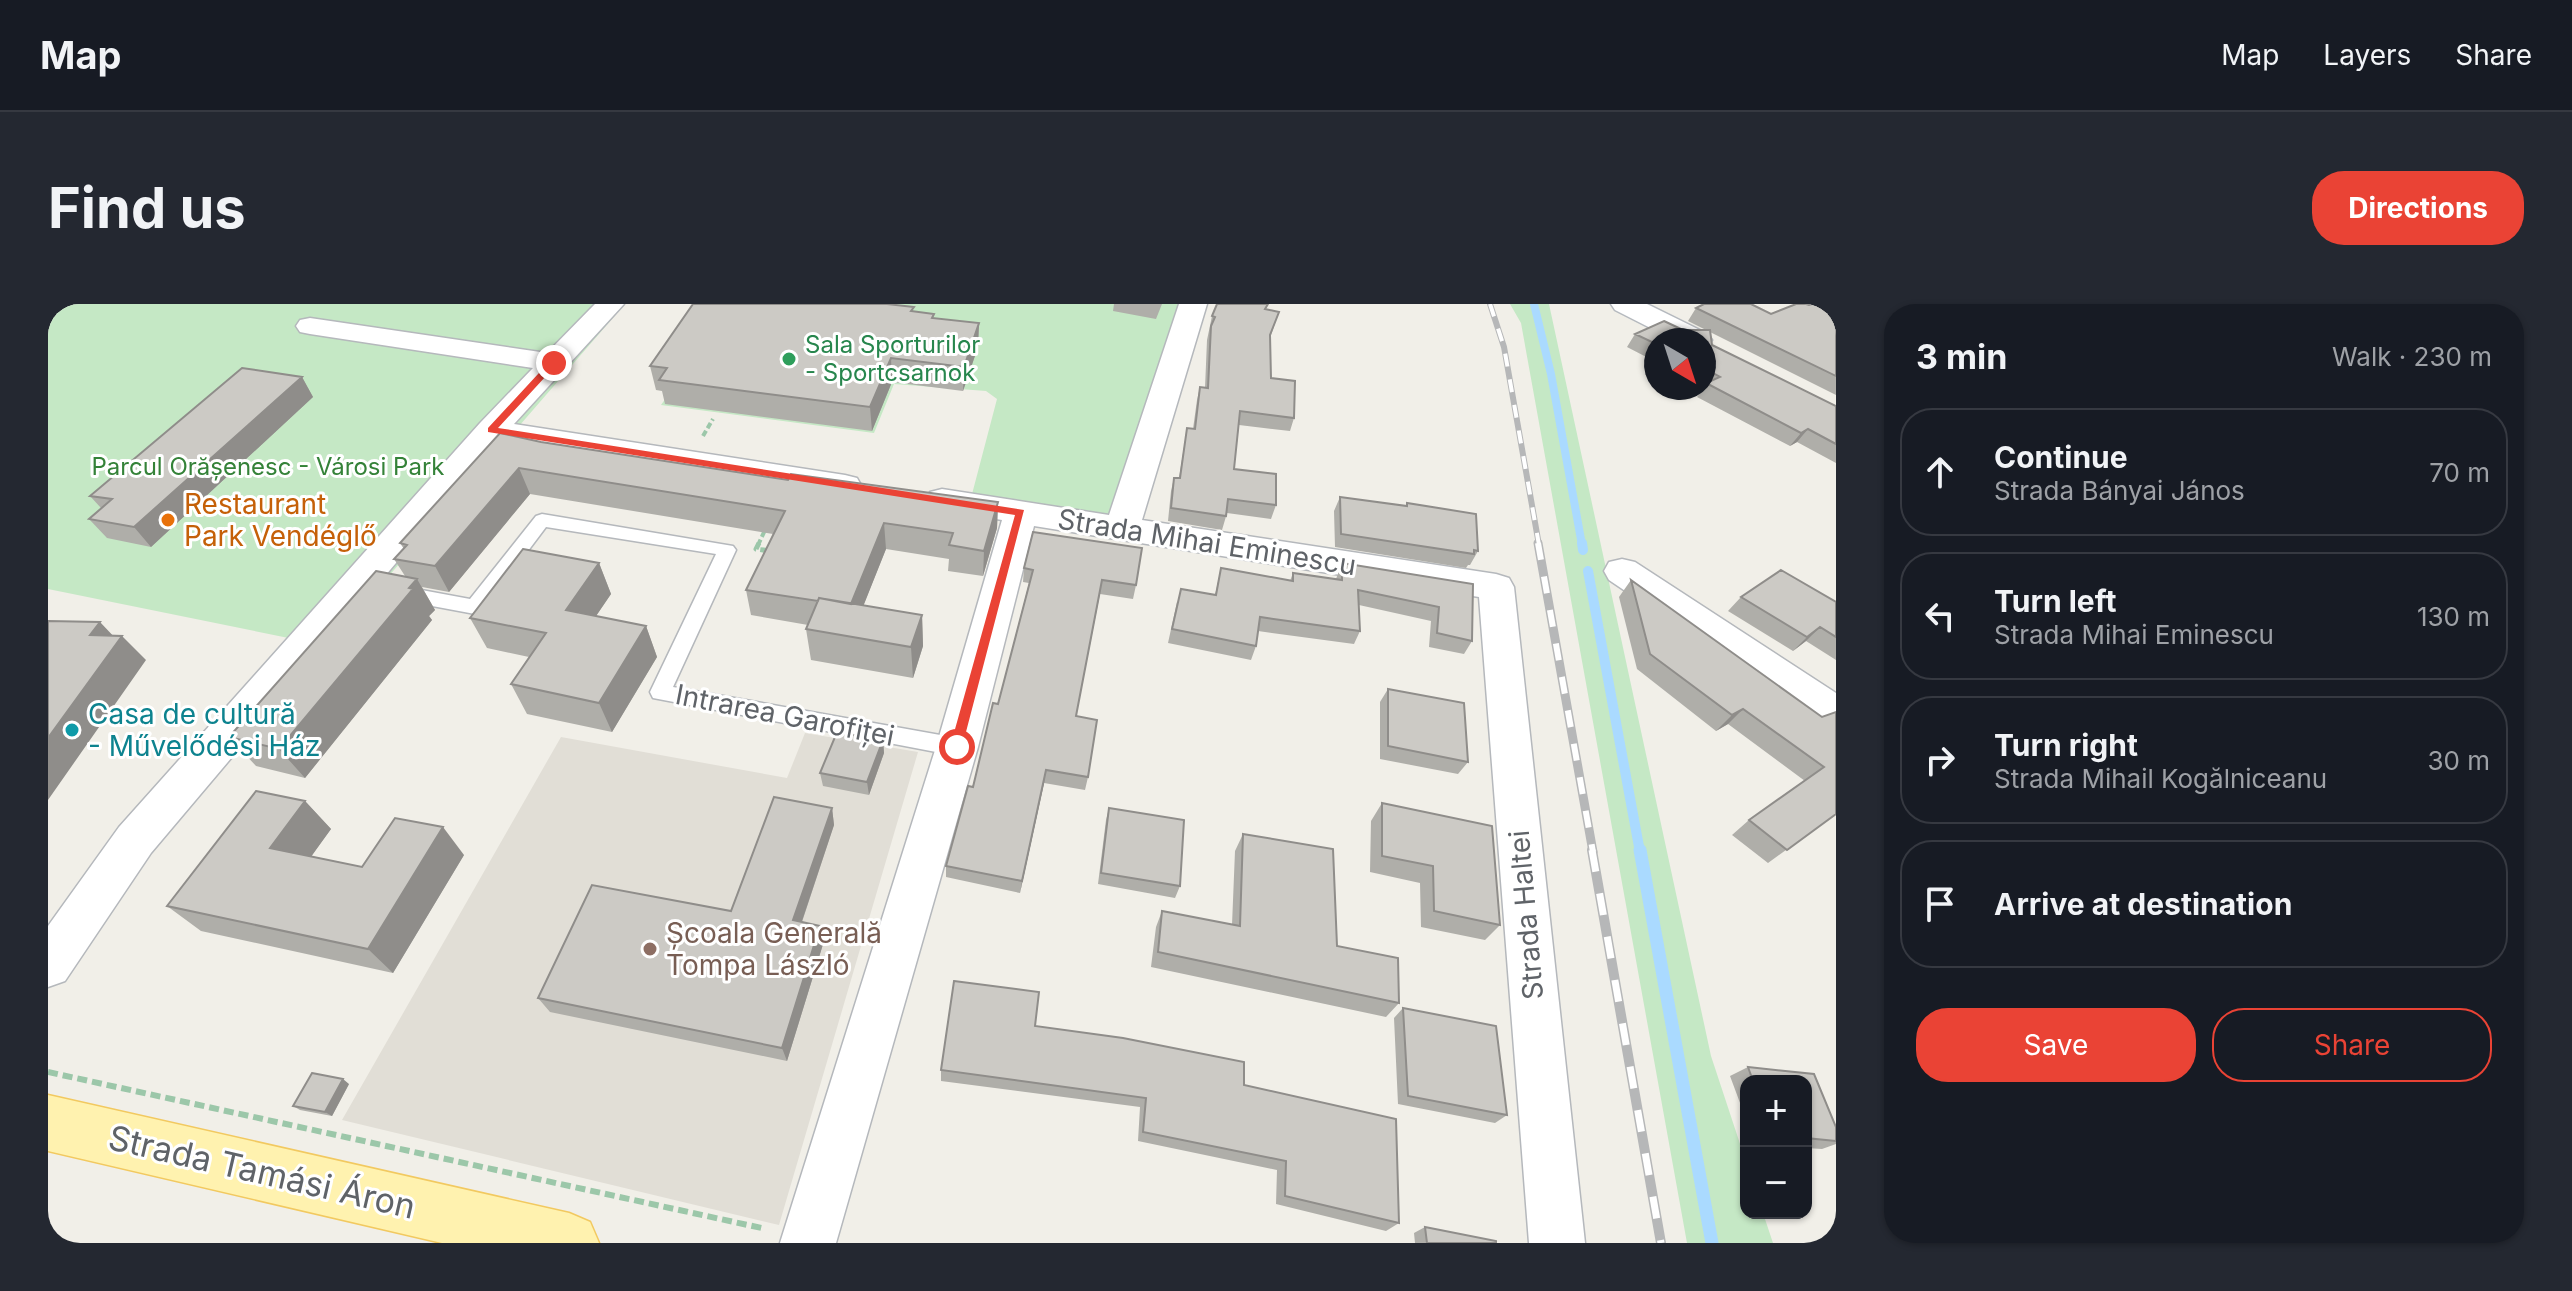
<!DOCTYPE html>
<meta charset="utf-8">
<style>
body{margin:0;font-family:Inter,sans-serif;background:#242831;color:#f1f3f6}
.controls{position:absolute;right:24px;bottom:24px;display:grid;overflow:hidden;border-radius:16px;box-shadow:0 2px 6px #0004}
.controls button{width:72px;height:72px;display:grid;place-items:center;padding:0;border:0;border-bottom:2px solid #363941;background:#171b24;color:#f1f3f6;font:40px sans-serif}
.compass{position:absolute;left:1596px;top:24px;width:72px;height:72px;border-radius:50%;background:#171b24;box-shadow:0 2px 6px #0004;rotate:141deg}
.stop{position:absolute;width:24px;height:24px;margin:-18px;border:6px solid #ea4335;border-radius:50%;background:#fff}
.stop.end{background:#ea4335;border-color:#fff;box-shadow:0 2px 8px #0008}
.list{margin:0;padding:0;list-style:none}
h2{display:flex;justify-content:space-between;align-items:center;height:104px;margin:0;padding:0 32px;font-size:34px}
h2 small{font-size:26px;font-weight:400;color:#9ea1a6}
.list li{display:grid;grid-template-columns:52px 1fr auto;gap:24px;align-items:center;box-sizing:border-box;height:128px;margin:0 16px 16px;padding:0 16px;border:2px solid #363941;border-radius:32px}
.list b{display:block;font-size:30px;white-space:nowrap}
.list p{margin:0;font-size:26px;white-space:nowrap;color:#9ea1a6}
.list em{font-size:26px;font-style:normal;color:#9ea1a6}
.actions{display:flex;gap:16px;padding:24px 32px}
.actions a{flex:1;padding:18px 0;border:2px solid #ea4335;border-radius:32px;text-align:center;font-size:28px;color:#ea4335}
.actions .main{background:#ea4335;color:#fff}
.icon{flex:none;width:44px;height:44px;fill:none;stroke:currentColor;stroke-width:2;stroke-linecap:round;stroke-linejoin:round}
.map{position:relative;flex:none;width:1788px;height:939px;overflow:hidden;border-radius:32px}
header{display:flex;align-items:center;gap:48px;box-sizing:border-box;height:112px;padding:0 40px;background:#171b24;border-bottom:2px solid #363941}
header strong{font-size:38px}
nav{display:flex;gap:44px;margin-inline-start:auto;font-size:28px}
.intro{display:flex;align-items:center;justify-content:space-between;box-sizing:border-box;height:192px;padding:0 48px}
h1{margin:0;font-size:56px}
.button{padding:20px 36px;border-radius:32px;background:#ea4335;color:#fff;font-size:28px;font-weight:700}
main{display:flex;gap:48px;padding:0 48px}
aside{flex:1;background:#171b24;border-radius:32px;box-shadow:0 2px 6px #0004}
.map>svg:first-child{display:block}
.education{fill:#e1ded6}
.green{fill:#c5e8c5}
.lines{fill:none;stroke-linecap:round;stroke-linejoin:round}
.stream-far2{stroke:#aadaff;stroke-width:8}
.stream-far1{stroke:#aadaff;stroke-width:10}
.stream{stroke:#aadaff;stroke-width:13}
.service-casing{stroke:#b5b8bc;stroke-width:3}
.minor-casing{stroke:#b5b8bc;stroke-width:3}
.secondary-casing{stroke:#b6babf;stroke-width:3}
.primary-casing{stroke:#f2c960;stroke-width:3}
.path-far2{stroke:#9cc7a9;stroke-width:4;stroke-dasharray:6 3;stroke-linecap:butt}
.path-far1{stroke:#9cc7a9;stroke-width:5;stroke-dasharray:7 4;stroke-linecap:butt}
.path{stroke:#9cc7a9;stroke-width:6;stroke-dasharray:10 5;stroke-linecap:butt}
.service{fill:#fff;fill-rule:evenodd}
.minor{fill:#fff;fill-rule:evenodd}
.secondary{fill:#fff;fill-rule:evenodd}
.primary{fill:#fff2af;fill-rule:evenodd}
.rail-far2-casing{stroke:#b6b7b8;stroke-width:6}
.rail-far1-casing{stroke:#b6b7b8;stroke-width:9}
.rail-casing{stroke:#b6b7b8;stroke-width:10}
.rail-far2{stroke:#fff;stroke-width:4;stroke-dasharray:13;stroke-linecap:butt}
.rail-far1{stroke:#fff;stroke-width:6;stroke-dasharray:17;stroke-linecap:butt}
.rail{stroke:#fff;stroke-width:7;stroke-dasharray:22;stroke-linecap:butt}
.wall{fill:#afaea9}
.shaded-wall{fill:#8f8d8a}
.building{fill:#cccac5;stroke:#8f8d8a;stroke-width:2}
.route{fill:#ea4335}
.leisure-dot{fill:#2e9e5b;stroke:#fff;stroke-width:3}
.food-dot{fill:#e8710a;stroke:#fff;stroke-width:3}
.culture-dot{fill:#0f9aa8;stroke:#fff;stroke-width:3}
.education-dot{fill:#8d6e63;stroke:#fff;stroke-width:3}
.labels{text-anchor:middle;stroke-width:6;stroke-linejoin:round;paint-order:stroke}
.far-leisure-label{font-size:24px;fill:#27864d;stroke:#fff;text-anchor:start}
.far-park-label{font-size:24px;fill:#348238;stroke:#fff}
.food-label{font-size:28px;fill:#c56008;stroke:#fff;text-anchor:start}
.street-label{font-size:28px;fill:#5f6368;stroke:#fff}
.culture-label{font-size:28px;fill:#0d838f;stroke:#fff;text-anchor:start}
.education-label{font-size:28px;fill:#785e54;stroke:#fff;text-anchor:start}
.near-street-label{font-size:34px;fill:#5f6368;stroke:#fff}
</style>
<header>
<strong>Map</strong>
<nav><a>Map</a><a>Layers</a><a>Share</a></nav>
</header>
<div class="intro"><h1>Find us</h1><a class="button">Directions</a></div>
<main>
<div class="map">
<svg width="1788" height="939" viewBox="0 0 1788 939">
<rect width="100%" height="100%" fill="#f1efe8"/>
<path class="education" d="M757,429l113,19 -139,473 -437,-105 219,-383 226,41z"/>
<path class="green" d="M0,0h577l-297,342 -280,-57z
M683,0h447l-66,212 -141,-18 26,-99 -11,-8 -92,-7 -20,49 -213,-28z
M1462,0h39l162,752 35,106v51h17l10,30h-86l-166,-920z"/>
<g class="lines">
<path class="stream-far2" d="M1486,0l17,70 31,171"/>
<path class="stream-far1" d="M1534,239l1,7
M1540,267l52,281"/>
<path class="stream" d="M1592,546l72,393"/>
<g class="service-casing">
<path id="service" d="M494,210l191,32 3,4 -63,137 284,51 8,3 3,6 -3,6 -8,3 -304,-58 -3,-6 66,-138 -170,-27 -64,85 -7,2 -75,-14 -10,-7 10,-7 70,13 66,-83z"/>
</g>
<g class="minor-casing">
<path id="minor" d="M547,0h29l-110,120 331,51 12,3 4,7 -4,7 -12,3 -346,-54 -348,412 -86,128 -17,6v-61l71,-99 361,-404 53,-55 -223,-34 -10,-2 -4,-6 4,-6 10,-2 237,35z
M1131,0h28l-65,216 354,54 13,4 5,9 71,656h-56l-50,-646 -445,-71 -56,221 -142,496h-56l156,-496 66,-227 -72,-12 -5,-8 5,-8 12,-3 167,26z
M1574,255l13,3 201,131v35l-14,-4 -213,-144 -5,-9 5,-9z"/>
</g>
<g class="secondary-casing">
<path id="secondary" d="M1563,0h36l61,30 4,6 -8,7v-7h-30l-59,-30z"/>
</g>
<g class="primary-casing">
<path id="primary" d="M0,791l521,118 21,9 9,21h-157l-394,-92z"/>
</g>
<path class="path-far2" d="M655,132l10,-17
M710,241l8,-17"/>
<path class="path-far1" d="M711,239l-3,6 14,2"/>
<path class="path" d="M0,768l718,157"/>
<use href="#service" class="service"/>
<use href="#minor" class="minor"/>
<use href="#secondary" class="secondary"/>
<use href="#primary" class="primary"/>
<g class="rail-far2-casing">
<path id="rail-far2" d="M1442,0l14,43 35,198"/>
</g>
<g class="rail-far1-casing">
<path id="rail-far1" d="M1490,239l55,309"/>
</g>
<g class="rail-casing">
<path id="rail" d="M1544,546l69,393"/>
</g>
<use href="#rail-far2" class="rail-far2"/>
<use href="#rail-far1" class="rail-far1"/>
<use href="#rail" class="rail"/>
</g>
<path class="wall" d="M1066,0h48l-6,15 -43,-8z
M1761,1l27,1v89l-126,-63 2,13 124,61v57l-39,-21 -7,4 -93,-49 7,-9v-48h-48v22l-29,-15 8,-13 48,-4h23l-18,-9 8,-13 75,6z
M1219,5l12,3 -9,26 1,40 23,40 -4,13 -51,-6 -5,44 42,36 -5,14 -44,-6 -5,17 -54,-9 3,-30 3,-13h5l8,-50 6,1 4,-29 3,-13 5,1 2,-48 5,-24z
M866,7l20,7 45,5 -1,24 -15,44 -71,-9 -20,49 -207,-27 -3,-13 -6,-1 -6,-24z
M254,73l11,20 -162,150 -44,-9 -18,-19 12,-11 -11,-12z
M493,138l247,38 210,22 -1,26 -14,48 -35,-5 1,-12 -63,-10 -23,57 59,9 1,31 -10,32 -102,-18 -5,-31 2,-4 -57,-10 -5,-25 27,-56 -243,-40 -81,98 -27,-5 13,23 -6,6 3,4 -127,158 -49,-12 -27,-29 176,-161 -11,-17 10,-10 -4,-6z
M1292,193l66,9 1,-3 71,48 -8,14h-2l-2,3 -131,-21 -1,-36z
M551,259l12,31 -15,22 50,10 11,31 -45,75 -85,-18 -16,-30 18,-27 -42,-9 -17,-30z
M1294,259l131,21 -1,57 -8,13 -35,-7 2,-26 -72,-16 1,26 -6,13 -96,-13 -2,15 -5,14 -83,-17 9,-41 38,-7 6,-27 69,13 3,-8 43,6z
M976,264l112,17 -3,14 -33,-5 -24,122 12,61 -3,13 -41,-7 -24,110 -74,-16v-11l27,-79 25,-83 31,-121 -6,-1z
M1583,276l191,137 14,97 -68,49 -36,-28 17,-15 56,-39 -77,-57 -12,7 -79,-62 -18,-72z
M1693,293l95,5v58l-30,-19 -13,10 -65,-40z
M1340,385l80,73 -10,12 -78,-15v-57z
M835,436l1,13 -15,42 -46,-9 -3,-13z
M257,497l26,28 -20,27 51,11 102,-12 -71,118 -192,-42 -34,-25z
M1334,499l118,122 -15,15 -64,-13 -1,-44 -50,-11 1,-51z
M784,504l2,17 -32,97 22,19 -37,120 -237,-49 -12,-14 193,-87z
M1061,504l71,78 -5,12 -77,-14 8,-64z
M1195,530l94,112 62,57 -13,14 -235,-50 5,-40 6,-16 70,14 3,-74z
M1355,704l104,107 -12,8 -97,-19 -4,-86z
M987,722l209,59 155,138 -13,8 -110,-27 1,-34 -139,-29 2,-34 -199,-26v-11z
M1700,763l66,7 22,53v17l-14,5 -16,-1v-67h-60v38l-16,-43z
M301,780l-17,32 -32,-6 -7,-4z
M1377,923l71,16h-81l-1,-10z"/>
<path class="shaded-wall" d="M931,19l-1,24 -15,44 1,-24z
M843,54l1,24 -20,49 -2,-24z
M254,73l11,20 -162,150 -17,-20z
M1760,125l-11,13 -7,4 11,-13z
M471,164l11,26 -81,98 -14,-26z
M950,198l-1,26 -14,48 1,-25z
M836,219l2,26 -33,83 -3,-26z
M551,259l12,31 -32,47 -13,-31z
M369,275l18,31 -6,6 3,4 -127,158 -26,-29z
M874,311l1,31 -10,32 -2,-31z
M52,318l18,19 4,-5 24,24 -98,140v-62l42,-103z
M598,322l11,31 -45,75 -13,-29z
M1772,323l-14,14 -13,10 14,-14z
M1695,405l-15,15 -12,7 16,-16z
M835,436l1,13 -15,42 -2,-13z
M998,466l-2,13 -24,110 2,-12z
M257,497l26,28 -33,46 -28,-27z
M784,504l2,17 -37,111 -4,-16z
M395,523l21,28 -71,118 -25,-24z
M772,622l4,15 -37,120 -5,-13z
M295,775l6,5 -17,32 -7,-4z"/>
<path class="building" d="M645,0h194l27,3 -3,4 23,3 -2,4 47,5 -15,44 -73,-9 -21,49 -211,-27 8,-12 -17,-2z
M1169,0h51l-3,5 14,3 -9,23 1,43 24,3 -1,37 -54,-7 -6,58 42,5v31l-48,-6 -2,17 -55,-8 3,-30h6l7,-50 8,1 5,-42 8,1 3,-62 4,-9 -3,-1z
M1656,0h47l20,10 25,-10h10l3,1 3,-1h20l4,2v70l-140,-68z
M1616,17l19,9h27l2,15 124,61v38l-28,-15 -7,4 -95,-50 14,-6 -16,-9v-28h-48v4l-21,-10z
M194,64l60,9 -168,150 -45,-8 23,-20 -22,-3z
M452,129l41,9 247,38 3,-6 207,28 -14,49 -35,-6 4,-12 -69,-10 -33,81 -32,-6 -1,3 -72,-11 39,-79 -266,-43 -84,98 -41,-7 13,-14 -7,-2z
M1292,193l67,9v-3l69,11 2,37 -4,-1v4l-133,-20z
M985,228l109,16 -6,37 -34,-5 -26,136 21,4 -9,57 -42,-7 -24,111 -76,-15 22,-80 5,1 20,-84 5,1 35,-134 -9,-2z
M475,245l76,14 -33,47 80,16 -47,77 -88,-19 35,-51 -76,-15z
M1294,259l131,21 -1,57 -35,-8 2,-26 -81,-17 2,41 -100,-14 -4,29 -84,-17 9,-40 35,6 5,-27 72,13v-8l49,7z
M1733,266l55,32v35l-16,-10 -13,10 -66,-40z
M328,267l41,8 -8,9 4,1 -134,160 -50,-12z
M1583,276l191,137 14,-5v102l-49,36 -38,-30 75,-53 -81,-58 -11,6 -82,-61z
M771,294l103,17 -11,32 -105,-18z
M0,317l52,1 -10,13 32,1 -74,102z
M1340,385l76,14 4,59 -80,-16z
M789,428l46,8 -16,42 -47,-9z
M208,487l49,10 -35,47 92,19 33,-49 48,9 -75,122 -201,-43z
M726,493l58,11 -39,112 27,6 -38,122 -244,-50 54,-113 139,26z
M1334,499l110,23 8,99 -66,-14 -1,-45 -51,-10z
M1061,504l75,12 -4,66 -79,-13z
M1195,530l90,15 4,97 61,12 1,45 -241,-51 4,-41 78,15z
M906,677l85,11 -4,34 88,12 121,24v23l152,34 3,104 -114,-27 1,-35 -143,-29 3,-34 -205,-28z
M1355,704l93,18 11,89 -99,-19z
M1700,763l66,7 22,53v14l-30,-3v-57h-53z
M264,769l31,6 -18,33 -32,-6z
M1377,923l71,14v2h-69z"/>
<path class="route" d="M502,57l8,2 -60,65 526,82 -63,241h-9l-2,-4 65,-232 -527,-83v-4z"/>
<circle class="leisure-dot" cx="741" cy="55" r="8"/>
<circle class="food-dot" cx="120" cy="216" r="8"/>
<circle class="culture-dot" cx="24" cy="426" r="8"/>
<circle class="education-dot" cx="602" cy="645" r="8"/>
<g class="labels">
<g class="far-leisure-label">
<text x="757" y="49">Sala Sporturilor<tspan x="757" dy="28">- Sportcsarnok</tspan></text>
</g>
<g class="far-park-label">
<text x="220" y="171">Parcul Orășenesc - Városi Park</text>
</g>
<g class="food-label">
<text x="136" y="210">Restaurant<tspan x="136" dy="32">Park Vendéglő</tspan></text>
</g>
<g class="street-label">
<text transform="translate(1159 238) rotate(9)" y="10">Strada Mihai Eminescu</text>
<text transform="translate(737 411) rotate(11)" y="10">Intrarea Garofiței</text>
<text transform="translate(1478 611) rotate(-95)" y="10">Strada Haltei</text>
</g>
<g class="culture-label">
<text x="40" y="420">Casa de cultură<tspan x="40" dy="32">- Művelődési Ház</tspan></text>
</g>
<g class="education-label">
<text x="618" y="639">Școala Generală<tspan x="618" dy="32">Tompa László</tspan></text>
</g>
<g class="near-street-label">
<text transform="translate(214 868) rotate(13)" y="12">Strada Tamási Áron</text>
</g>
</g>
</svg>
<div class="controls">
<button>+</button>
<button>−</button>
</div>
<svg class="compass" viewBox="-18 -18 36 36"><path d="M0-13l5 13h-10z" fill="#e53935"/><path d="M0 13l5-13h-10z" fill="#9ea1a6"/></svg>
<div class="stop" style="left:909px;top:443px"></div>
<div class="stop end" style="left:506px;top:59px"></div>
</div>
<aside>
<h2>3 min<small>Walk · 230 m</small></h2>
<ul class="list">
<li><svg class="icon" aria-label="ahead" viewBox="0 0 24 24"><path d="M12 20V5M6 11l6-6 6 6"/></svg><div><b>Continue</b><p>Strada Bányai János</p></div><em>70 m</em></li>
<li><svg class="icon" aria-label="left" viewBox="0 0 24 24"><path d="M17 20v-9H6M10 6l-5 5 5 5"/></svg><div><b>Turn left</b><p>Strada Mihai Eminescu</p></div><em>130 m</em></li>
<li><svg class="icon" aria-label="right" viewBox="0 0 24 24"><path d="M7 20v-9h11M14 6l5 5-5 5"/></svg><div><b>Turn right</b><p>Strada Mihail Kogălniceanu</p></div><em>30 m</em></li>
<li><svg class="icon" aria-label="arrive" viewBox="0 0 24 24"><path d="M6 21V4h12l-3 4 3 4H6"/></svg><div><b>Arrive at destination</b></div></li>
</ul>
<div class="actions"><a class="main">Save</a><a>Share</a></div>
</aside>
</main>
